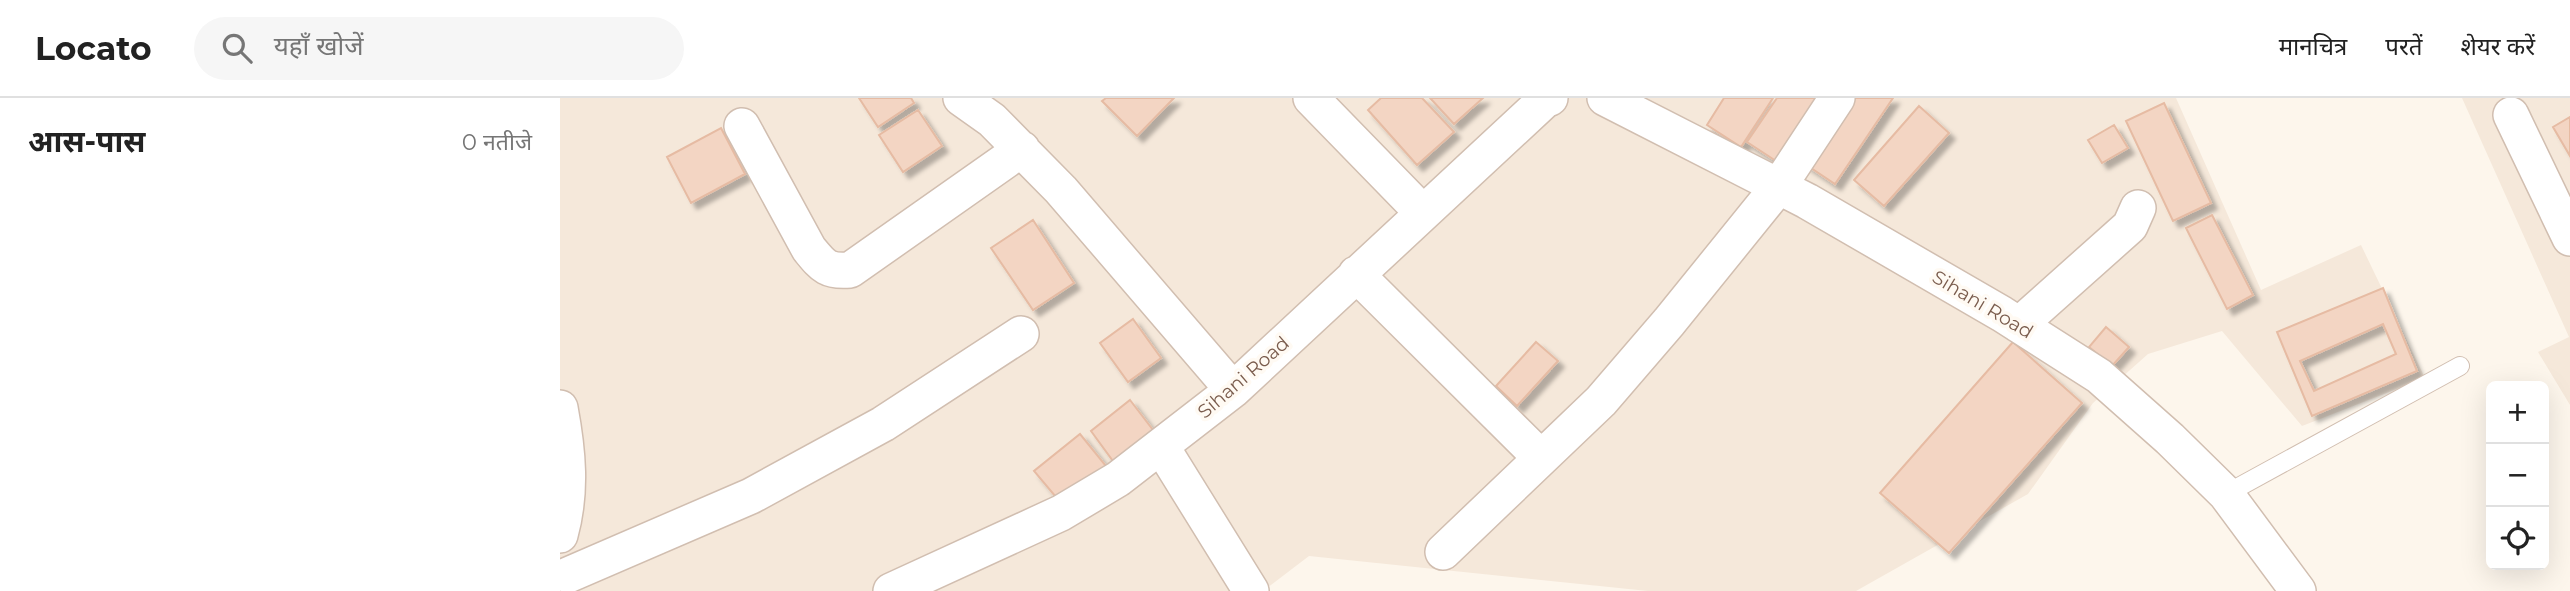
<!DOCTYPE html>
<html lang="hi">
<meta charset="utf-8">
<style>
body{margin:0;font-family:Montserrat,"Noto Sans Devanagari",sans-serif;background:#f6f6f6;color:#222}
.controls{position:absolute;right:21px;bottom:21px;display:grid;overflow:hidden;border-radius:10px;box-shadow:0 7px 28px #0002}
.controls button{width:63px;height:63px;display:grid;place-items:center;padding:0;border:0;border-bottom:2px solid #e0e0e0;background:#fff;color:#222;font:35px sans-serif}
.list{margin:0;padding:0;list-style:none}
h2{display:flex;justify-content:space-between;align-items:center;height:91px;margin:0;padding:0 28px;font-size:30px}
h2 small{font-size:23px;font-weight:400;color:#767676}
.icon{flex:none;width:38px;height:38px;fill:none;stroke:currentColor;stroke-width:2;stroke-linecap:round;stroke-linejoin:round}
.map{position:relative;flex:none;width:2010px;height:493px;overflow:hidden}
header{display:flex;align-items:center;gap:42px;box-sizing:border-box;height:98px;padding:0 35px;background:#fff;border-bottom:2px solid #e0e0e0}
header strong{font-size:33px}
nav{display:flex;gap:38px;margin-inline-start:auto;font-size:24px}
.search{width:490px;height:63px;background:#f6f6f6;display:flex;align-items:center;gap:18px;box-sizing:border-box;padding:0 24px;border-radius:38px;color:#767676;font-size:26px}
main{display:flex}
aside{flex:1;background:#fff}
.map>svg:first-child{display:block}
.residential{fill:#f5e8da}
.building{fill:#f3d5c3;stroke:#e6bba3;stroke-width:2;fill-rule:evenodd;filter:url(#shadow)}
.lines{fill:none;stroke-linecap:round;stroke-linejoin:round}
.service-casing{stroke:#d1beb0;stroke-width:20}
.minor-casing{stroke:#d1beb0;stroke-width:38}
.service{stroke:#fff;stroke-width:18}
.minor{stroke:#fff;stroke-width:35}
.labels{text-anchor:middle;stroke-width:7;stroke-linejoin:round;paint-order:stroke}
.street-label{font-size:19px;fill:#7a5c4d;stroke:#fffaf3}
</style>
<header>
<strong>Locato</strong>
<div class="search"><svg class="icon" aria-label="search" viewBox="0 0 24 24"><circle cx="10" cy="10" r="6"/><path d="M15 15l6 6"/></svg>यहाँ खोजें</div>
<nav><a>मानचित्र</a><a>परतें</a><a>शेयर करें</a></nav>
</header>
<main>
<aside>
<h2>आस-पास<small>0 नतीजे</small></h2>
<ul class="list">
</ul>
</aside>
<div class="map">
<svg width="2010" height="493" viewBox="0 0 2010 493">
<defs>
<filter id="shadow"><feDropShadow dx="6" dy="6" stdDeviation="2" flood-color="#0004"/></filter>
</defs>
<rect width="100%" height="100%" fill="#fdf6ec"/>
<path class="residential" d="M0,0h1616l85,192 100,-45 64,133 -123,48 -80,-95 -74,23 -55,49 -65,91 -172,97h-208l-339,-35 -46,35h-703z
M1902,0h108v307l-32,-53 31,-15z"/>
<path class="building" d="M299,0h52l3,5 -36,24z
M546,0h68l-37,38 -35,-35z
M821,0h41l32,34 -37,33 -49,-55z
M870,0h53l-29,26z
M1164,0h49l-32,49 -34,-22z
M1217,0h43l-44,63 -29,-19z
M1289,0h44l-58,86 -30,-20z
M1604,5l47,100 -38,18 -47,-100z
M1359,8l30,27 -65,73 -30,-26z
M358,12l24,36 -39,26 -24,-37z
M2010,19v39l-17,-29z
M1554,27l14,23 -26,15 -14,-23z
M161,30l24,46 -54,29 -24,-46z
M1652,117l41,80 -26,14 -41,-81z
M473,122l41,63 -41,27 -42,-62z
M1823,190l34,83 -105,45 -35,-84zM1823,226l13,30 -82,37 -14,-30z
M573,221l28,39 -33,24 -28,-39z
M1546,229l23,20 -17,19 -23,-19z
M976,244l22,19 -41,45 -21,-20z
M1453,244l69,61 -133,150 -69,-60z
M570,302l23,30 -40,31 -22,-30z
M520,336l26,32 -45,37 -27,-32z"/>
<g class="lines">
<g class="service-casing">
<path id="service" d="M1666,396l234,-128"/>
</g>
<g class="minor-casing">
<path id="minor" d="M401,0l31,22 69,70 172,200
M751,0l111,114
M1045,0l202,103 195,113 97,62 71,63 56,55 72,97
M1951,17l59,123
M182,28l67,123c14,17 18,23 41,21l172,-121
M796,176l185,184
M1459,227l111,-99 8,-18
M0,310c8,43 12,84 0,127
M601,348l90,145
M883,454l158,-151 68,-79 110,-136 58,-88
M8,477l183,-79 132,-72 138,-90
M331,493l170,-78 57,-34 115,-89 312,-290 5,-2"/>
</g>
<use href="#service" class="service"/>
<use href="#minor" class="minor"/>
</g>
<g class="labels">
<g class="street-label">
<text transform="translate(1423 206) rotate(31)" y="7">Sihani Road</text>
<text transform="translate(683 279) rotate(-41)" y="7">Sihani Road</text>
</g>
</g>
</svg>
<div class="controls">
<button>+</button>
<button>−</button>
<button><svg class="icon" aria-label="locate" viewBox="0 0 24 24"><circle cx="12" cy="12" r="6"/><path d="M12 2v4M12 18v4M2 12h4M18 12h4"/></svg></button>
</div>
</div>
</main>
